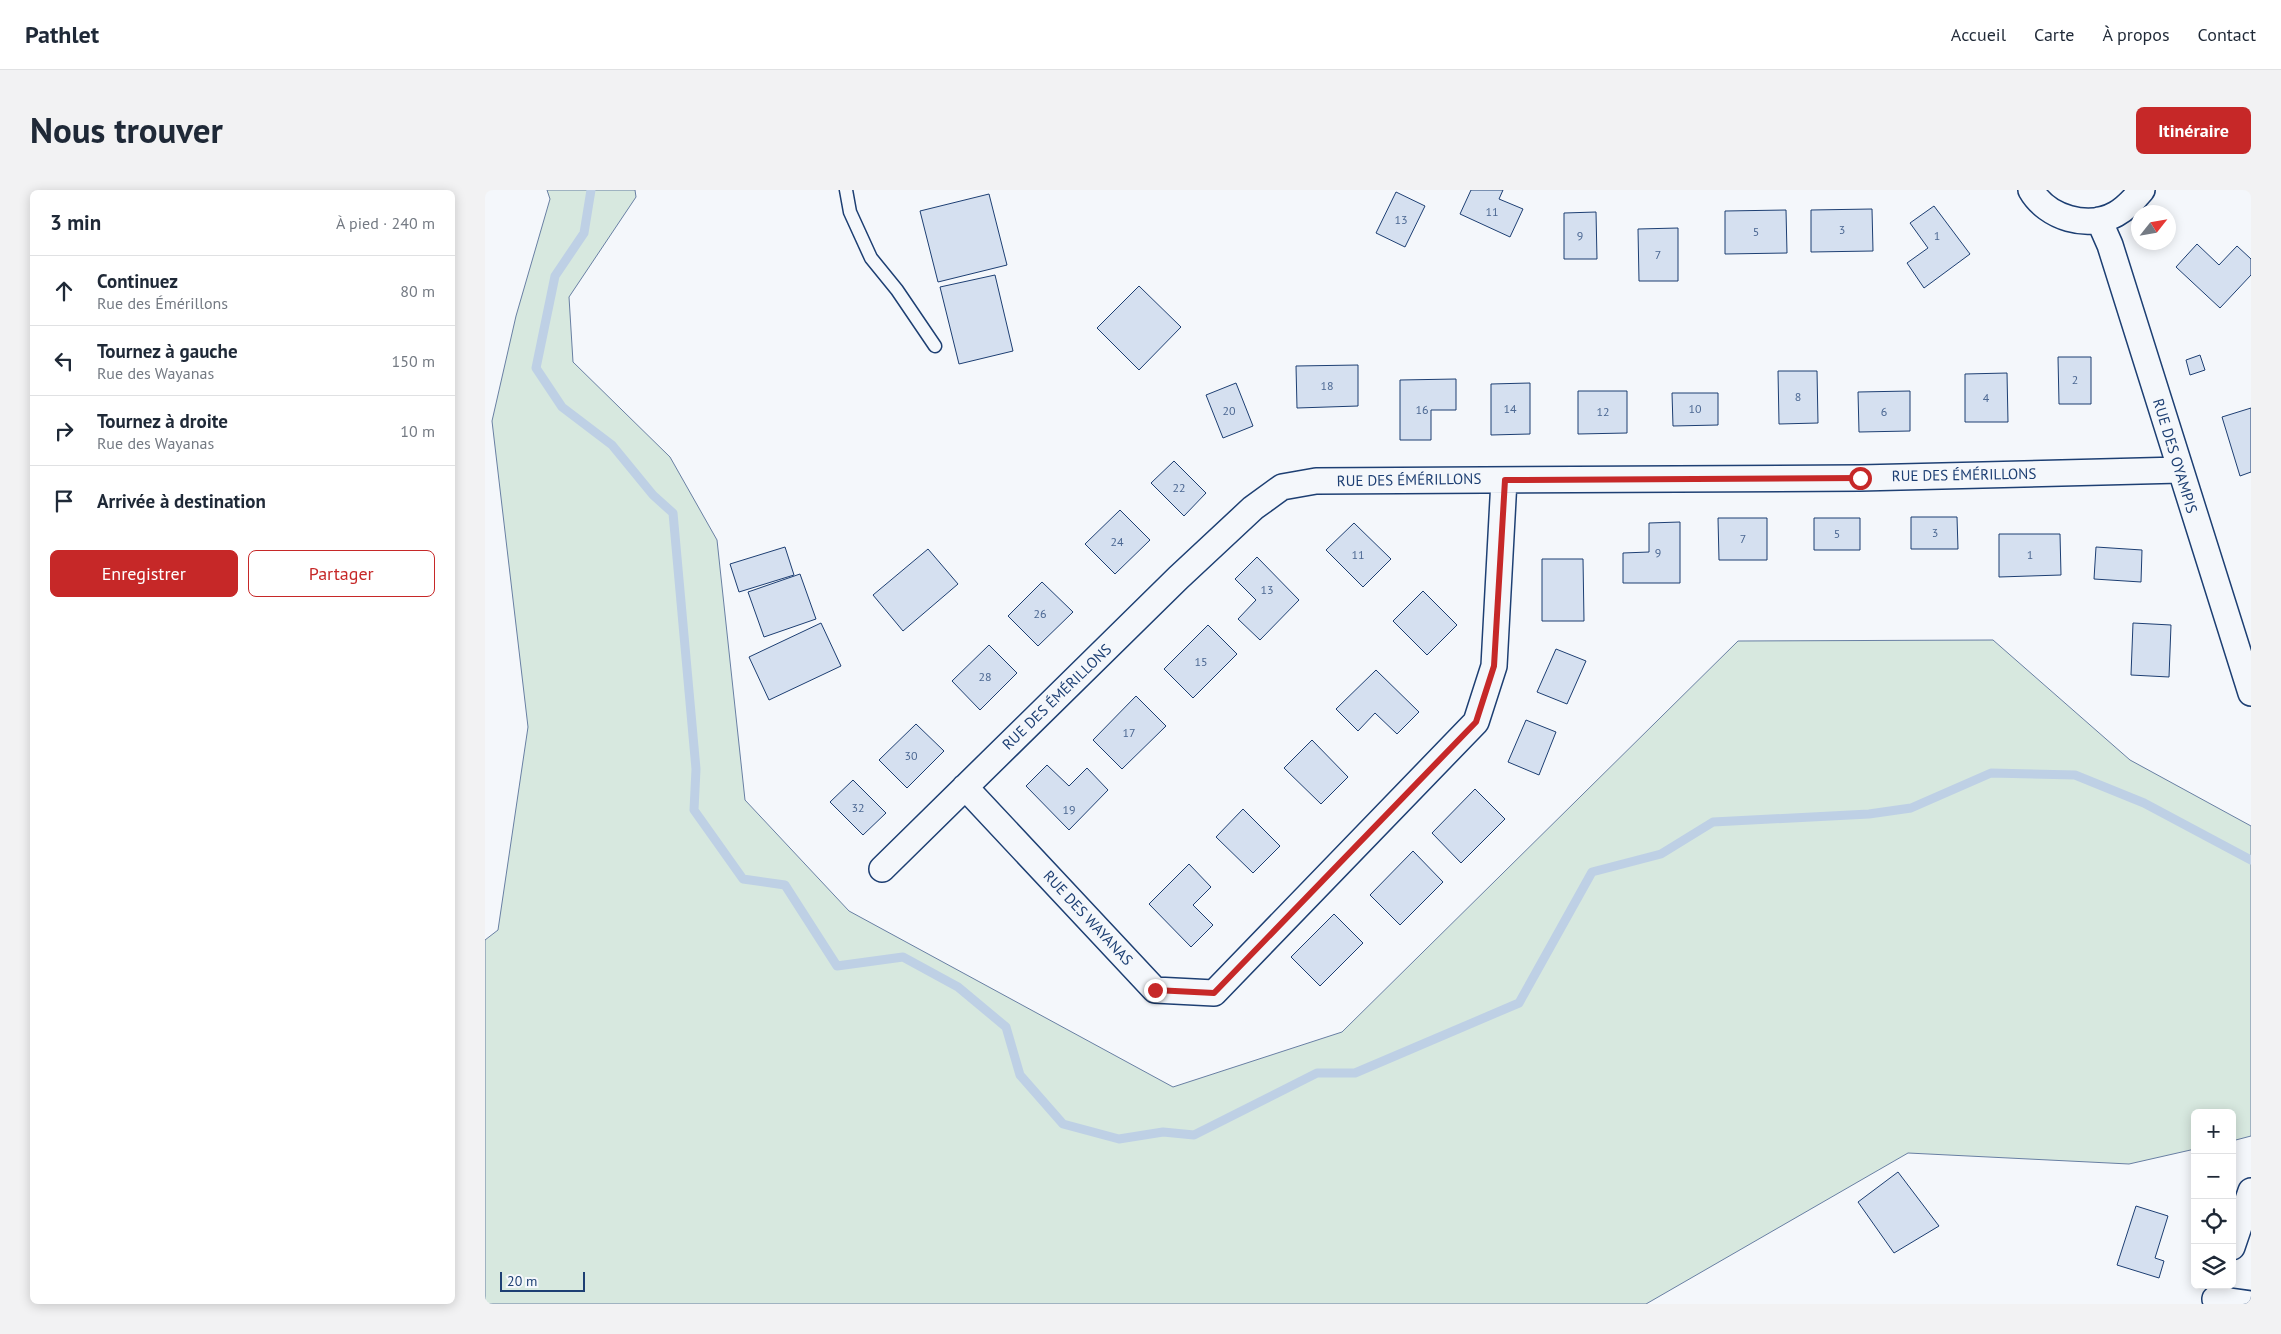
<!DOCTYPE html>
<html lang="fr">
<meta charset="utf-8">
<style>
body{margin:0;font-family:"PT Sans",sans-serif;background:#f2f2f3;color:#1f2937}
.controls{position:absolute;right:15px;bottom:15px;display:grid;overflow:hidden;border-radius:8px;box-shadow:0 2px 12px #0003}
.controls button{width:45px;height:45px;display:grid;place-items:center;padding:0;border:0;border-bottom:1px solid #e0e1e3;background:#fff;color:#1f2937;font:25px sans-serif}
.compass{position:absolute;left:1646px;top:15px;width:45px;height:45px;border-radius:50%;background:#fff;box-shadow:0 2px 12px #0003;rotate:59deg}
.scale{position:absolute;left:15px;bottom:12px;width:85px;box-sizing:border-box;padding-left:5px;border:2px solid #1d3f73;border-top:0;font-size:14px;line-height:18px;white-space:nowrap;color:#1d3f73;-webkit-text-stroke:4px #f4f7fb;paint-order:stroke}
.stop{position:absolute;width:15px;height:15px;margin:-11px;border:4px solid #c62828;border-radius:50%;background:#fff}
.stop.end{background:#c62828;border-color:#fff;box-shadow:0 1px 5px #0008}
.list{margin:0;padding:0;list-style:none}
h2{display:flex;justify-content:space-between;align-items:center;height:65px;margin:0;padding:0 20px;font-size:21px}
h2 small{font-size:16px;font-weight:400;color:#747a83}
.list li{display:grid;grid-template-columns:32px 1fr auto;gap:15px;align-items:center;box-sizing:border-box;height:70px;padding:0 20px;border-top:1px solid #e0e1e3}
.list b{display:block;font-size:19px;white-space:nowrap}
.list p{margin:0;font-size:16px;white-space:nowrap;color:#747a83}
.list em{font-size:16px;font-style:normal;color:#747a83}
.actions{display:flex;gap:10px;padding:15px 20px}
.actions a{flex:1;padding:11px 0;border:1px solid #c62828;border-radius:8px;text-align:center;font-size:18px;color:#c62828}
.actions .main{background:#c62828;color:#fff}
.icon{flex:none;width:28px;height:28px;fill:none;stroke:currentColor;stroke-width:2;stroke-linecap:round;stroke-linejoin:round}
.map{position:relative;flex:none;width:1766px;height:1114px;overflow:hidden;border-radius:8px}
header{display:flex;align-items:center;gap:30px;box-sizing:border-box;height:70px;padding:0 25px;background:#fff;border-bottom:1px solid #e0e1e3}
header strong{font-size:24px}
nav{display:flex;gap:28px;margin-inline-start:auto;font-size:18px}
.intro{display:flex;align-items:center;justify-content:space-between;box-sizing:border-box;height:120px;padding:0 30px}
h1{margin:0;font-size:35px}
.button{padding:12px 22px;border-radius:8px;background:#c62828;color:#fff;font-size:18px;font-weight:700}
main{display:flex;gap:30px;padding:0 30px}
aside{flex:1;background:#fff;border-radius:8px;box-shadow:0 2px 12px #0003}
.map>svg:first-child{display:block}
.green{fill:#d7e8df;stroke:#687fa3}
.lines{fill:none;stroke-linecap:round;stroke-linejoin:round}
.stream{stroke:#bed0e5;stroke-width:9}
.building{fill:#d5e0f0;stroke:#1d3f73}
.service-casing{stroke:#1d3f73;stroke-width:15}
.minor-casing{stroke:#1d3f73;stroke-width:28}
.service{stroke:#f4f7fb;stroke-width:12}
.minor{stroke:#f4f7fb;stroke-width:25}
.route{stroke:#c62828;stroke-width:6}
.labels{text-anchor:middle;stroke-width:4;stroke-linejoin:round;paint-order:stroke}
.number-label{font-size:12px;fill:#4b6792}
.street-label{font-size:15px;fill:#1d3f73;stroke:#f4f7fb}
</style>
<header>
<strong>Pathlet</strong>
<nav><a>Accueil</a><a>Carte</a><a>À propos</a><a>Contact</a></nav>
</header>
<div class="intro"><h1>Nous trouver</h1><a class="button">Itinéraire</a></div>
<main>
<aside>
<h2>3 min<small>À pied · 240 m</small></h2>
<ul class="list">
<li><svg class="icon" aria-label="ahead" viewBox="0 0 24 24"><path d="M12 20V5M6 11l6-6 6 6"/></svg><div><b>Continuez</b><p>Rue des Émérillons</p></div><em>80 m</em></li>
<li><svg class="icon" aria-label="left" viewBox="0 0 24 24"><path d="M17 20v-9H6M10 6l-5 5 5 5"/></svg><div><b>Tournez à gauche</b><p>Rue des Wayanas</p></div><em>150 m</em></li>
<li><svg class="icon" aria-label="right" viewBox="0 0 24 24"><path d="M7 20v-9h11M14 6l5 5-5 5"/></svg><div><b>Tournez à droite</b><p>Rue des Wayanas</p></div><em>10 m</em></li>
<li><svg class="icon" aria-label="arrive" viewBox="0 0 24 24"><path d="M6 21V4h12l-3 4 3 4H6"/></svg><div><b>Arrivée à destination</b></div></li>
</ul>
<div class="actions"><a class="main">Enregistrer</a><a>Partager</a></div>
</aside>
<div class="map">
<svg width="1766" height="1114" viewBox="0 0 1766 1114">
<rect width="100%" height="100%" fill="#f4f7fb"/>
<path class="green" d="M62,0h88l1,7 -67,100 4,65 97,95 47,83 28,260 104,111 324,176 169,-55 396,-391 255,-1 137,120 121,66v310l-19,5v-28h-37v36l-66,15 -221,-11 -262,151h-1161v-364l13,-10 30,-203 -36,-306 24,-105 34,-117z"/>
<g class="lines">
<path class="stream" d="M106,0l-7,43 -29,43 -19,92 26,39 50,38 41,50 20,18 23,256 -2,41 49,69 42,6 52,81 66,-9 55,30 48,40 14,48 43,49 56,15 44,-7 31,3 123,-62h38l164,-70 73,-131 69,-18 52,-32 156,-8 42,-6 80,-35 84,2 69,28 107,57"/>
</g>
<path class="building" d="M986,0h32l-4,9 24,10 -13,28 -50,-23z
M911,2l29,14 -20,41 -29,-14z
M504,4l18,71 -69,17 -18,-71z
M1449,16l36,48 -46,34 -17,-25 21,-15 -18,-25z
M1387,19l1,42 -62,1v-42z
M1301,20l1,43 -62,1v-43z
M1111,22l1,47h-33v-46z
M1193,38v53h-39l-1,-52z
M1712,54l22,21 18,-19 14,13v16l-31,33 -44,-41z
M510,85l18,76 -54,13 -19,-77z
M654,96l42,41 -42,43 -42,-42z
M1715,165l5,15 -15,5 -4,-15z
M1573,167h33v47h-32z
M873,175v41l-61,2 -1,-42z
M1293,181h39l1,52 -39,1z
M1522,183l1,49h-43v-48z
M971,189v31h-25v30h-31v-60z
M751,193l17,43 -30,12 -17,-43z
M1045,193v51l-39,1v-51z
M1093,201h49v42l-49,1z
M1425,201v40l-51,1 -1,-40z
M1187,203h46v32l-45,1z
M1766,218v64l-11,4 -18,-59z
M689,271l32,32 -22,23 -33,-33z
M635,320l30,30 -35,34 -30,-30z
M1426,327h46l1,32h-47z
M1233,328h49v42h-48z
M1329,328h46v32h-46z
M1195,332v61h-57v-30l26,-1v-29z
M869,333l37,36 -28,28 -37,-37z
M1514,344h61l1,41 -62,2z
M300,357l9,28 -55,17 -9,-28z
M1611,357l46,3 -1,32 -47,-3z
M443,359l30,35 -55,47 -30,-36z
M772,367l42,43 -39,40 -22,-21 18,-19 -21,-21z
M1057,369h41l1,62h-42z
M315,384l16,45 -52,18 -16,-45z
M557,392l31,30 -35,34 -30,-30z
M938,401l34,34 -30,30 -34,-34z
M336,433l20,43 -72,34 -20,-43z
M1648,433l38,2 -2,52 -38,-2z
M723,435l29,29 -44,44 -29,-29z
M504,455l28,28 -37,37 -28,-29z
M1071,459l30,12 -19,43 -30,-12z
M891,480l43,42 -22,22 -22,-21 -17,18 -22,-22z
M651,506l30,30 -44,43 -29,-29z
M1041,530l30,12 -17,43 -31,-13z
M431,534l28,27 -37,37 -28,-28z
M827,550l36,37 -27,27 -37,-36z
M562,575l22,21 18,-18 21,22 -39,40 -43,-44z
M368,590l33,33 -23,22 -33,-33z
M990,599l30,30 -44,44 -29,-30z
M758,619l37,37 -27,27 -37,-36z
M928,661l30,31 -43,43 -30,-30z
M704,674l22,23 -18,18 20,20 -22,22 -42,-43z
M849,724l29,29 -43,43 -29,-29z
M1413,982l41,54 -45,27 -36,-51z
M1651,1016l32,10 -13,42 9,3 -5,17 -42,-13z"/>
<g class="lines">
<g class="service-casing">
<path id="service" d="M361,0l4,22 21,46 26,32 38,56"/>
</g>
<g class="minor-casing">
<path id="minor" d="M1546,0c16,28 57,40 85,24 11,-6 18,-15 26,-24
M1614,30l11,25 141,448
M480,597l190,203 59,3 262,-271 18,-56 10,-186
M397,679l296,-291 75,-70 29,-21 34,-6 544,-3 320,-8
M1747,1057l19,-56
M1730,1109l36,5"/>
</g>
<use href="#service" class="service"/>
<use href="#minor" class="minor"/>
</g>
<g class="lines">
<path class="route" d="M670,800l59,3 262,-271 18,-56 11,-186 355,-2"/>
</g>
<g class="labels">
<g class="number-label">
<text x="1007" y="26">11</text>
<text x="916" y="34">13</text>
<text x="1357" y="44">3</text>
<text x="1271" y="46">5</text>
<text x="1095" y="50">9</text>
<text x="1452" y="50">1</text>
<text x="1173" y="69">7</text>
<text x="1590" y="194">2</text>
<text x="842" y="200">18</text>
<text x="1313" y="211">8</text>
<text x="1501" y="212">4</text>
<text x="1025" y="223">14</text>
<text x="1210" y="223">10</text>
<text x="937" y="224">16</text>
<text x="744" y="225">20</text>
<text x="1118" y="226">12</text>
<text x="1399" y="226">6</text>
<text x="694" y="302">22</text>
<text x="1450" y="347">3</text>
<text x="1352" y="348">5</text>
<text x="1258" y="353">7</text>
<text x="632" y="356">24</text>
<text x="1173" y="367">9</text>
<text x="873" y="369">11</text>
<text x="1545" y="369">1</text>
<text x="782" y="404">13</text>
<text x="555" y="428">26</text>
<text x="716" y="476">15</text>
<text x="500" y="491">28</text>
<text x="644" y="547">17</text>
<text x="426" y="570">30</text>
<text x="373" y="622">32</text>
<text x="584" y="624">19</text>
</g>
<g class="street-label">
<text transform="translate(1690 266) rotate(73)" y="5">RUE DES OYAMPIS</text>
<text transform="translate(1479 285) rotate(-1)" y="5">RUE DES ÉMÉRILLONS</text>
<text transform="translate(924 290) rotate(-1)" y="5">RUE DES ÉMÉRILLONS</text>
<text transform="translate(572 507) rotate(-44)" y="5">RUE DES ÉMÉRILLONS</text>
<text transform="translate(603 728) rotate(47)" y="5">RUE DES WAYANAS</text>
</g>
</g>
</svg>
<div class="controls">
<button>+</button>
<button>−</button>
<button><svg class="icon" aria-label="locate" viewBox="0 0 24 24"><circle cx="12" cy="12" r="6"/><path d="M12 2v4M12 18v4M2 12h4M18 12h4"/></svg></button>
<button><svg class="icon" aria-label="layers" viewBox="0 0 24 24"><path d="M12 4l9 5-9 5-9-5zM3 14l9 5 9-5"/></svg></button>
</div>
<svg class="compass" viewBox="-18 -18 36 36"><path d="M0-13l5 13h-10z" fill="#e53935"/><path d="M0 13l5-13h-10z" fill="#747a83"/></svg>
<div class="scale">20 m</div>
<div class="stop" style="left:1375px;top:288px"></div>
<div class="stop end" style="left:670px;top:800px"></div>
</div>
</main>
